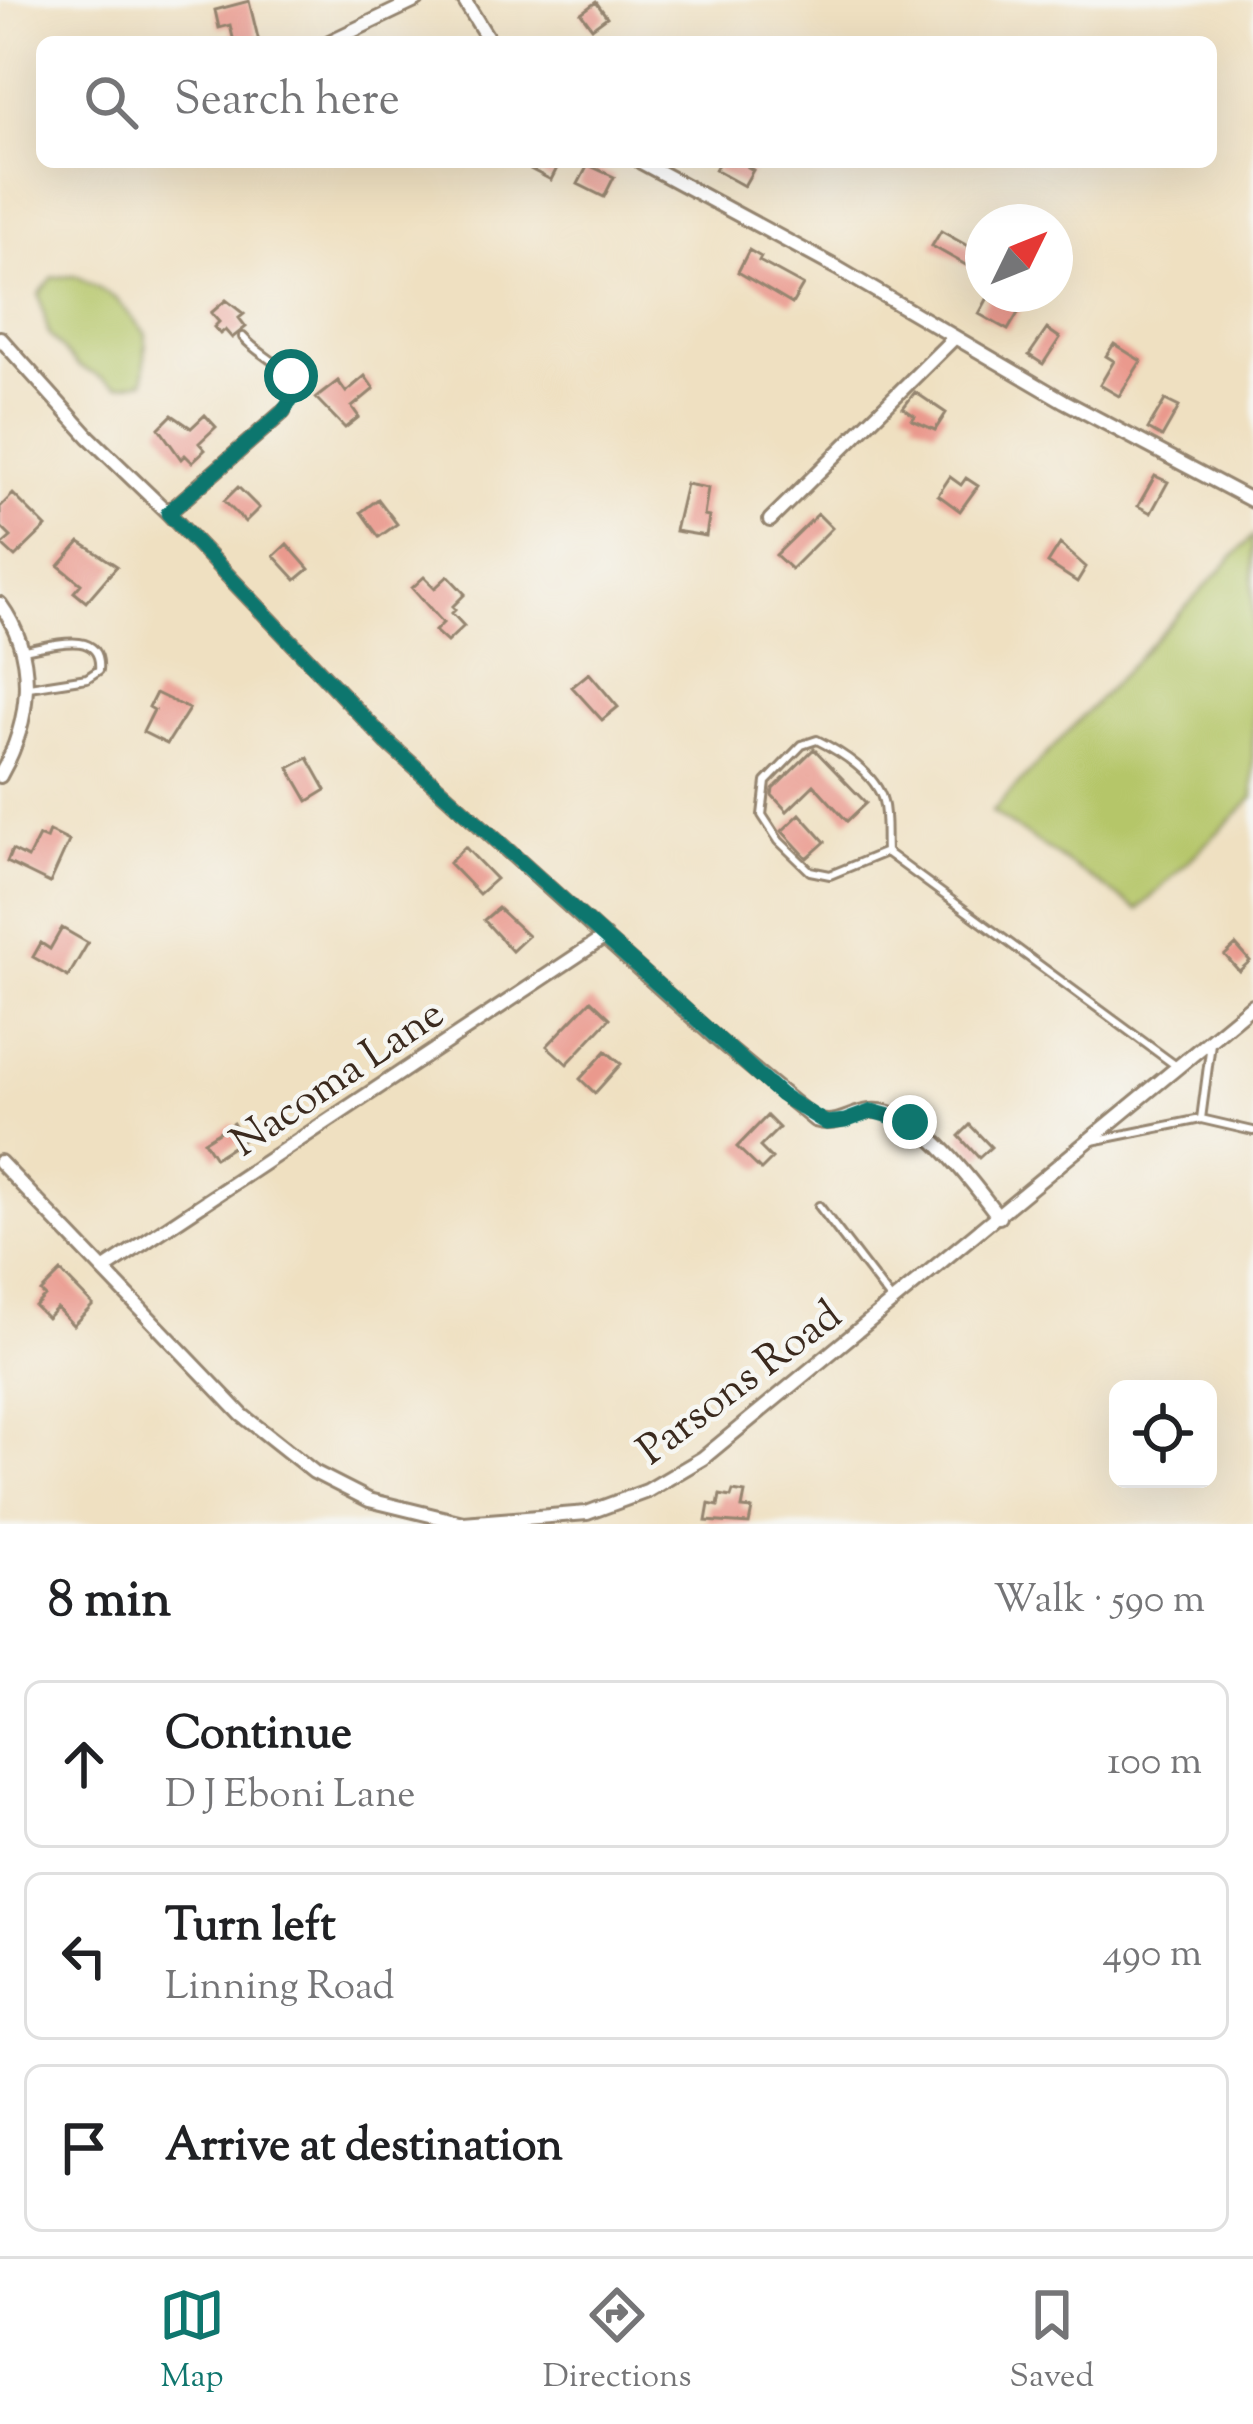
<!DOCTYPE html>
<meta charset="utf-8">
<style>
body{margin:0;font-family:"Sorts Mill Goudy",serif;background:#f6f6f6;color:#202124}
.controls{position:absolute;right:36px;bottom:36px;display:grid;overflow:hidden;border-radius:18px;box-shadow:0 12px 48px #0002}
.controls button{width:108px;height:108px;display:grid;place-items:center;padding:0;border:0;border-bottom:3px solid #e0e0e0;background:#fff;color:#202124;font:60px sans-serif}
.compass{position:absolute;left:965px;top:204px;width:108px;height:108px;border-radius:50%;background:#fff;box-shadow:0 12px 48px #0002;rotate:47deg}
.stop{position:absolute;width:36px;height:36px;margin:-27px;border:9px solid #0f766e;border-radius:50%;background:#fff}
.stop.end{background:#0f766e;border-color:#fff;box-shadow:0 3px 12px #0008}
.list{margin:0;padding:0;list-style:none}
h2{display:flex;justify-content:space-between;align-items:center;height:156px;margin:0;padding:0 48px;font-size:51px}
h2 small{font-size:39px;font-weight:400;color:#757577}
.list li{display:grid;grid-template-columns:78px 1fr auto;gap:36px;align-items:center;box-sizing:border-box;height:168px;margin:0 24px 24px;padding:0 24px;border:3px solid #e0e0e0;border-radius:18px}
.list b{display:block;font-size:45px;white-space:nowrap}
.list p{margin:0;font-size:39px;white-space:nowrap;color:#757577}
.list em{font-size:39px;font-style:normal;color:#757577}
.icon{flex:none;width:66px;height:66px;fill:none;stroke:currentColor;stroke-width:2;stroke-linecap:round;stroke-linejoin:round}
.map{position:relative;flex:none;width:1253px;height:1524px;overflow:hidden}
.search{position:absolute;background:#fff;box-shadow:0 12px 48px #0002;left:36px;right:36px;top:36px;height:132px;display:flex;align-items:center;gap:30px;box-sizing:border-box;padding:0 42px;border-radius:18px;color:#757577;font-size:45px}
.sheet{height:732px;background:#fff}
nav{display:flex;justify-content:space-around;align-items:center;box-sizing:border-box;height:168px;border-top:3px solid #e0e0e0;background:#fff;font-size:33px;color:#757577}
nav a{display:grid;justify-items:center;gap:6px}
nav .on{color:#0f766e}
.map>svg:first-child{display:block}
.green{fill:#b5c669;stroke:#787844;stroke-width:3}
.building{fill:#ea998d}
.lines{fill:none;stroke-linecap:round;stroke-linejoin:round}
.lane-casing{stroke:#958570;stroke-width:12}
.street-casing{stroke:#958570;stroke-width:18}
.lane{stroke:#fff;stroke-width:6}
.street{stroke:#fff;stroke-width:12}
.route{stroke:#0f766e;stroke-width:15}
.labels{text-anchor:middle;stroke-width:9;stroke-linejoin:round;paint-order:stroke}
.street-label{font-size:42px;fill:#3b2a1e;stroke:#f6f6f2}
</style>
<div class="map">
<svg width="1253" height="1524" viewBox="0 0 1253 1524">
<rect width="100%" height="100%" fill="#f6f6f2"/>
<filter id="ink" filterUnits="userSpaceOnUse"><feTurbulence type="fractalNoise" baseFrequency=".00833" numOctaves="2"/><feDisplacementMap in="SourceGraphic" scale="24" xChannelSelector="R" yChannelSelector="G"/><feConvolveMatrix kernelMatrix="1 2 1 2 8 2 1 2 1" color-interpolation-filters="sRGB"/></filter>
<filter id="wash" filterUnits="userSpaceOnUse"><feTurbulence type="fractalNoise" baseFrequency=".004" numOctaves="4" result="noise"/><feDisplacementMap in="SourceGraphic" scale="48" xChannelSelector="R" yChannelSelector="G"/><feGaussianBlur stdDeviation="2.7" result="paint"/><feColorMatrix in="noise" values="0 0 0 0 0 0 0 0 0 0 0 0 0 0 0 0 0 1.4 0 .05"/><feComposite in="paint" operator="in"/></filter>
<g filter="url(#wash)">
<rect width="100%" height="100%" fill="#efe0c1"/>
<path class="green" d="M77,276l39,23 30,35 -2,47 -26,5 -40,-20 -29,-31 -10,-41 14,-17z
M1253,536v262l-115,112 -146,-98z"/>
<g id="blocks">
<path class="building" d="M249,1l10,41h-25l-4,-17 -11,3 -4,-18z
M596,2l11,15 -15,11 -11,-15z
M517,162h43l-9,18z
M719,162h32l-3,5 5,3 -9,16 -29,-16z
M588,165l26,12 -10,20 -26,-13z
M941,231l41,23 -9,15 -41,-23z
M749,250l12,7 -2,4 44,24 -11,19 -54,-32z
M990,294l31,14 -13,22 -29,-16z
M226,300l18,14 -5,4 7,9 -14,11 -7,-8 -5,4 -6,-7 5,-5 -8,-9z
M1047,329l13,9 -17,26 -14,-9z
M1114,344l27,17 -22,35 -19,-11 14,-24 -8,-5z
M365,376l9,13 -22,18 7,10 -14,11 -29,-30 22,-17 8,11z
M915,392l31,21 -11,17 -23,-10 3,-4 -12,-8z
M1165,400l14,7 -17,30 -14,-8z
M172,415l19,13 14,-13 11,12 -17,16 6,7 -13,12 -7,-7 -4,4 -22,-31z
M1155,476l13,6 -17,31 -13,-7z
M950,477l11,8 5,-7 12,8 -18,25 -22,-16z
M686,484l22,4 -4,28 5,1 -3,19 -31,-5z
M238,487l21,21 -14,14 -21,-21z
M13,494l33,33 -31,30 -13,-12 9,-8 -11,-11v-19z
M378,499l19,25 -18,13 -18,-25z
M818,514l14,14 -41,41 -15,-14z
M80,542l37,24 -31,36 -12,-10 7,-8 -22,-18z
M287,544l22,25 -13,11 -22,-24z
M1060,544l26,23 -9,15 -29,-19z
M448,576l17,18 -13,13 3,3 -3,3 12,13 -17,16 -12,-11 8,-8 -31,-35 12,-11 11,11z
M589,673l29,34 -16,13 -30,-33z
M156,693l33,16 -22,35 -24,-12 11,-22 -5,-3z
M814,749l52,54 -19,18 -33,-36 -27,26 -15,-16 1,-6z
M308,758l18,32 -18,11 -19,-33z
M800,814l25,28 -18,16 -25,-27z
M49,831l20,10 -19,42 -43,-21 5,-12 16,8 11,-22 7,3z
M465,847l31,32 -17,15 -30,-31z
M498,908l30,28 -16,15 -28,-31z
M62,928l26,15 -20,34 -35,-20 8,-14 9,6z
M1236,945l14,16 -11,10 -14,-16z
M591,1000l19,18 -43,46 -20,-18z
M606,1051l15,13 -26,29 -15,-14z
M767,1116l12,12 -19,19 12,12 -11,11 -24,-23z
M233,1123l10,17 -28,18 -11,-17z
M970,1125l21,22 -12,11 -20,-22z
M61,1272l32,33 -20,20 -16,-17 -10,10 -12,-12 10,-10 -4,-4z
M733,1491l12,2 -3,15 10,1 -3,15 -43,-3 3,-17 9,2 2,-11 11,2z"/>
</g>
</g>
<g filter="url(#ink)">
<use href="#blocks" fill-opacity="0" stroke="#958570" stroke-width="3"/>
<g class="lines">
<g class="lane-casing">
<path id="lane" d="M243,337c18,21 45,27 53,54l-13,21
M23,650c26,-4 80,-23 76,20l-12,8 -58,9
M886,852l-56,23 -20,-4 -31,-30 -17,-26 4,-33 36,-37 15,-5c24,12 59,34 66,61 4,15 2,35 3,51l289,213
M1201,1119l10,-76
M1092,1141l109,-22 52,12
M819,1206l73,95"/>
</g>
<g class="street-casing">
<path id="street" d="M464,0l26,42
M329,42l88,-42
M641,162l196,106 227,133 189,100
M0,338l89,99 79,76 219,229 331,298 97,80c24,7 34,-7 55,-9 50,-5 102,72 129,106
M168,513l115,-101
M770,520l185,-183
M0,604c38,52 31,118 0,172
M0,1162l242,253 72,57 55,28 94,23 124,-10 60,-22 56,-33 550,-453
M103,1270l502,-333"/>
</g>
<use href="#lane" class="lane"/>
<use href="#street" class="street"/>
</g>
</g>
<g class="lines" filter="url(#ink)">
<path class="route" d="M291,376l5,16 -13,20 -115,101 219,229 394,353 45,28 19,-2 27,-10 38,11"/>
</g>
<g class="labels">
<g class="street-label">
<text transform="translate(336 1076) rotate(-34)" y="15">Nacoma Lane</text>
<text transform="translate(738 1381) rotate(-37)" y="15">Parsons Road</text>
</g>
</g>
</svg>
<div class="controls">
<button><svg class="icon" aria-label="locate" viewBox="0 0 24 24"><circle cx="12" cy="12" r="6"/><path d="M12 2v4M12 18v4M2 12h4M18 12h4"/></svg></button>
</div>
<svg class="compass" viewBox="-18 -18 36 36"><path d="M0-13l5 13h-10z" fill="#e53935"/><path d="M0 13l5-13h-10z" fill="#757577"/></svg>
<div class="stop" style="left:291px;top:376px"></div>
<div class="stop end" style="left:910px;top:1122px"></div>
<div class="search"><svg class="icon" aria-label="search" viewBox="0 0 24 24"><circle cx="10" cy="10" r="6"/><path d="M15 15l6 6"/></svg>Search here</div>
</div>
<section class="sheet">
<h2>8 min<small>Walk · 590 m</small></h2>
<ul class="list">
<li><svg class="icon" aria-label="ahead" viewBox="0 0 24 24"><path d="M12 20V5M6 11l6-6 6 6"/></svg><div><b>Continue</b><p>D J Eboni Lane</p></div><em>100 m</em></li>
<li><svg class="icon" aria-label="left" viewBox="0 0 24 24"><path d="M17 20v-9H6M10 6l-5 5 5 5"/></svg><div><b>Turn left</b><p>Linning Road</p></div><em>490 m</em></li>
<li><svg class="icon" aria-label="arrive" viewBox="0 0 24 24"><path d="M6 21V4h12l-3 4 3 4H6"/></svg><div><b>Arrive at destination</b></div></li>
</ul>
</section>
<nav>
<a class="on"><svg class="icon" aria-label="map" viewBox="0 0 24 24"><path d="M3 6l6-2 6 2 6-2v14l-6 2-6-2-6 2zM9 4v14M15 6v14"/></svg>Map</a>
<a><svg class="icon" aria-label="directions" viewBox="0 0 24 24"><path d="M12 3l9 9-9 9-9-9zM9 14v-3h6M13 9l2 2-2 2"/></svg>Directions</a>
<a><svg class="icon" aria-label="saved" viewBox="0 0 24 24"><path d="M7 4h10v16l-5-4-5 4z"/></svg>Saved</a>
</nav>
